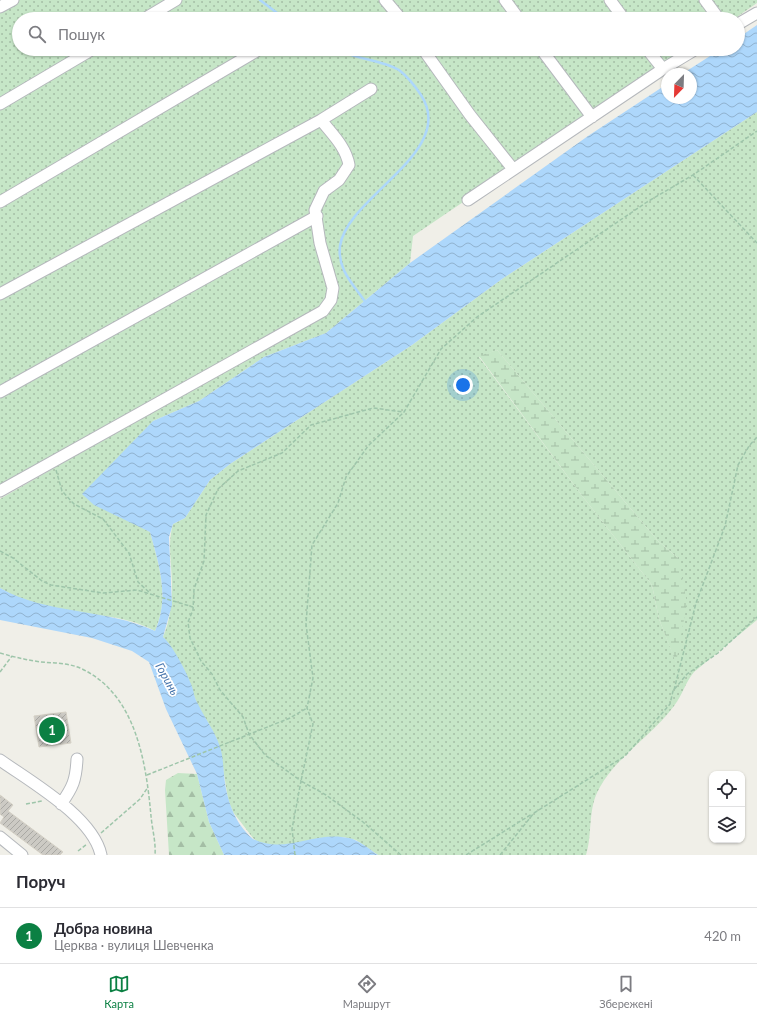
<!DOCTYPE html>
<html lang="uk">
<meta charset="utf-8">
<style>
body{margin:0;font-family:Lato,sans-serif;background:#f2f2f3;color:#2b2b33}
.controls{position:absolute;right:12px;bottom:12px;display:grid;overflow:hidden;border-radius:8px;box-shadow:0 1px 3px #0004}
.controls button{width:36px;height:36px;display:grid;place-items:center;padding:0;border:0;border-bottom:1px solid #e1e1e2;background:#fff;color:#2b2b33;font:20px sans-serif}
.compass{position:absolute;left:661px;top:68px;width:36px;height:36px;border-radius:50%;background:#fff;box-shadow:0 1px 3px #0004;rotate:203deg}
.you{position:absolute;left:463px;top:385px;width:14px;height:14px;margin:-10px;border:3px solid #fff;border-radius:50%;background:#1a73e8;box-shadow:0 0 0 6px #1a73e833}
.badge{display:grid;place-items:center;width:26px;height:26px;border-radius:50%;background:#0b8043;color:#fff;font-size:13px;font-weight:700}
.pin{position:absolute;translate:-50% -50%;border:2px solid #fff;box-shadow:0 1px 4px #0006}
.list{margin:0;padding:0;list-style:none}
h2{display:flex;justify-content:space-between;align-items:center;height:52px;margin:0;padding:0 16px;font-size:17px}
h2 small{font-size:13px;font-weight:400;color:#7c7c81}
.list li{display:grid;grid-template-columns:26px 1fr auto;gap:12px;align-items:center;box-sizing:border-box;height:56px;padding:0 16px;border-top:1px solid #e1e1e2}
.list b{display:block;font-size:15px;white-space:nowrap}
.list p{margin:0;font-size:13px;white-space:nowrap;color:#7c7c81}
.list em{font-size:13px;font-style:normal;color:#7c7c81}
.icon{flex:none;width:22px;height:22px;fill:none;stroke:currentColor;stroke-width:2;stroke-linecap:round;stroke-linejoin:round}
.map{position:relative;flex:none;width:757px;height:855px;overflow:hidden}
.search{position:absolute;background:#fff;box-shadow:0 1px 3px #0004;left:12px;right:12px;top:12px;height:44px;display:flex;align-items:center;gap:10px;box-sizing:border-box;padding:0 14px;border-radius:22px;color:#7c7c81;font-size:15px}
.sheet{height:108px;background:#fff}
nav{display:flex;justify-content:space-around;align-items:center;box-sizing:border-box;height:56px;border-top:1px solid #e1e1e2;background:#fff;font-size:11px;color:#7c7c81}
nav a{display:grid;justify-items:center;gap:2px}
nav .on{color:#0b8043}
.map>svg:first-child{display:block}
.grass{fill:url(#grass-dots);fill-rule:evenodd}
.forest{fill:url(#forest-firs)}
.wetland{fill:url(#wetland-marsh)}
.water{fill:url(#water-waves)}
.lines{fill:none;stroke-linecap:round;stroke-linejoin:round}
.stream{stroke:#add7fb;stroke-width:2.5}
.building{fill:url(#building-hatch);stroke:#d5d1c6}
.minor-casing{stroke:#b5b8bc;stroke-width:13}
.path{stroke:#9ec5aa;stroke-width:1.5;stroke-dasharray:4 2;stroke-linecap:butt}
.minor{stroke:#fff;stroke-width:11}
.labels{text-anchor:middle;stroke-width:3.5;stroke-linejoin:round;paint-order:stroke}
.water-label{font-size:12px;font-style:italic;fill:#4977ae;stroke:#fff}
</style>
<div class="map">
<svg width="757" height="855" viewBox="0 0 757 855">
<defs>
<pattern id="grass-dots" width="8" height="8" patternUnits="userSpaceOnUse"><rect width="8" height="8" fill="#c6e6c7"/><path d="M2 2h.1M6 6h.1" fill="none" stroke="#a4bea5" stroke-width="1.8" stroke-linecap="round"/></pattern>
<pattern id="forest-firs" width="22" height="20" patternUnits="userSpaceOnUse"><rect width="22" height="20" fill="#c6e6c7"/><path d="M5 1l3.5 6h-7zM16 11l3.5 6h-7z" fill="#a4bea5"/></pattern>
<pattern id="wetland-marsh" width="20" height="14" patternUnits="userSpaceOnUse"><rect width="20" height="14" fill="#c6e6c7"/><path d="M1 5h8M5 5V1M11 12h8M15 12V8" fill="none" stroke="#a4bea5"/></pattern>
<pattern id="water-waves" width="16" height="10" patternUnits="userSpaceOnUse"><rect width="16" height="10" fill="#add7fb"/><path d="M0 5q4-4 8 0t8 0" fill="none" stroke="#90b2cf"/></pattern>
<pattern id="building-hatch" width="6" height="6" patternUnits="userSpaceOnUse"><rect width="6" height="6" fill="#cccac4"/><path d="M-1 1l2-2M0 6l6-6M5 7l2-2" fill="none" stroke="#a9a8a3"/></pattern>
</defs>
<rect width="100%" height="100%" fill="#f0efe8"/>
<path class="grass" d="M0,0h757v3l-23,16h-715v30h670l-276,187 -3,27 -84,70 -62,24 -65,44 -46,20 -29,97 26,14c9,34 20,64 5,99 -33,-18 -70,-15 -106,-24 -16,-4 -34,-10 -49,-19v-89l325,-187 10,-7 2,-8 -337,190z
M757,112v508l-63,52c-9,11 -12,24 -20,34 -21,29 -56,49 -74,81 -13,22 -7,46 -14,68h-208l-22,-15 -13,-3 -22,2 -40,11 -19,-4 -9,-8 -20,-26 -5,-13 -8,-50 -5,-14 -17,-29 -15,-39 -20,-30c7,-16 9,-34 9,-51 0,-22 -5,-41 1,-62l12,-6 25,-38 20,-16 182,-119 90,-66zM497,350l161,191 20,17 -2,104 -17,-43 -7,-34 -72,-92 -101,-136z"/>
<path class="forest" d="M178,773l19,1 12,48 15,33h-55l-4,-65 1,-10z"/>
<path class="wetland" d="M497,350l161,191 20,17 9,45 -11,60 -17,-44 -7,-34 -72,-92 -101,-137z"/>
<path class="water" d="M757,25v87l-255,167 -90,66 -182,119 -20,16 -25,38 -12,6 -4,13 3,68 -9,32c10,9 23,34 28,47 3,7 3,14 7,20 7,15 17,27 22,43 3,9 3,18 4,27 2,24 10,49 29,65 32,16 62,-9 96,-1 10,2 20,11 29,17h-154l-15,-33 -12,-48 -31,-65 -17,-47 -17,-11 -40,-13 -92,-18v-32c48,27 106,20 155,43 15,-34 4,-66 -5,-99l-56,-27 -12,-11 71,-73 46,-20 65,-44 62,-24 84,-70 178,-127 79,-52v14h24v-24h-9l39,-25h17v-11z"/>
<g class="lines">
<path class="stream" d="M260,0l25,19
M335,49c19,10 47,11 64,21 9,7 16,16 22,25 37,57 -74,101 -81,151 -3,24 14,39 26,57"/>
</g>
<path class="building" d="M66,712l5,31 -32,4 -5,-31z
M0,795l13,10 -5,6 55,41 -3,3h-17l-43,-32 4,-6 -4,-3z"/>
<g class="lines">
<g class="minor-casing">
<path id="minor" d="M385,0l16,19
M505,0l14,19
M610,0l14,19
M705,0l14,19
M0,7l13,-7
M144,19l32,-19
M738,24l19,-11
M423,49l47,66 43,54
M541,49l51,68
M647,49l16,20
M0,104l93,-55
M468,200l195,-131 33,-20
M0,202l260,-153
M0,294l321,-174 50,-31
M0,392l317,-176
M0,491l323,-180 8,-11 2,-12 -13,-45 -5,-33 9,-19 15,-11 10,-15c-3,-18 -17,-31 -28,-45
M0,760c31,22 93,57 101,95
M61,804c12,-17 15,-24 16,-45
M0,837l22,18"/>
</g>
<path class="path" d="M693,175l64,68
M56,470l6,21 12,13 29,15 26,34 9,29 12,11
M0,551l13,7 29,23 9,4 52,8 34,-3 56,17
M0,653c14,4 27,7 41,9 13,1 27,1 39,6 56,25 66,94 71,148 1,12 5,26 4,39
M0,672l12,-16
M674,690l22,-87 29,-77 13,-61 11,-19 8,-9
M147,775l143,-57 17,-10
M26,804l16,-3
M101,833l39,-34 8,-12
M78,851l9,-7
M295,855l-3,-26 9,-48 -36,-26 -16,-21 -6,-17 -23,-27 -8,-16 -11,-13 -11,-23 -2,-16 5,-12 1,-21 10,-28 2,-46 12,-26 20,-18 44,-18 29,-28 62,-17 31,4
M401,855l-38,-33 -37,-27 -25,-14 12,-57 -6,-16 6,-30 -7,-54 6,-79 26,-42 8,-26 22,-31 36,-34 37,-63 36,-32 170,-115 46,-27 64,-44
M466,855l66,-41
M500,855l34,-42 91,-57 45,-52 3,-13 14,-17 31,-21 39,-36"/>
<use href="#minor" class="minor"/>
</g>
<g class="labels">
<g class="water-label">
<text transform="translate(167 679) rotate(61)" y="4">Горинь</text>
</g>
</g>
</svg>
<div class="controls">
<button><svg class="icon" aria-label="locate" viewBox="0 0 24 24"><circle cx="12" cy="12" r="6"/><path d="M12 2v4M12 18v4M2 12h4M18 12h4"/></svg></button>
<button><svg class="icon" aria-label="layers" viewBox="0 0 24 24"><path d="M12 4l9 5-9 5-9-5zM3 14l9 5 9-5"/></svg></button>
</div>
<svg class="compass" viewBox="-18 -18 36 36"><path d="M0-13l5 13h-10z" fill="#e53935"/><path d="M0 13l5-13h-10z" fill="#7c7c81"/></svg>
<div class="you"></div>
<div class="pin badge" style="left:52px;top:730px">1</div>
<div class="search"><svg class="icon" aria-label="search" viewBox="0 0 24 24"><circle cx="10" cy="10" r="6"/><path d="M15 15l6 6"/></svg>Пошук</div>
</div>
<section class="sheet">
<h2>Поруч<small></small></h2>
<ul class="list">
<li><span class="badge">1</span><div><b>Добра новина</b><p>Церква · вулиця Шевченка</p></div><em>420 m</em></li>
</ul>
</section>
<nav>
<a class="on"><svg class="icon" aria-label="map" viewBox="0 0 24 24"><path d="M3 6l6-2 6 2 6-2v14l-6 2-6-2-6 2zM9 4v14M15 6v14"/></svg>Карта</a>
<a><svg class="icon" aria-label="directions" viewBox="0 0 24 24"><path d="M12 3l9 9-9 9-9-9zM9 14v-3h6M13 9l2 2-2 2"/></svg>Маршрут</a>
<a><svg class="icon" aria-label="saved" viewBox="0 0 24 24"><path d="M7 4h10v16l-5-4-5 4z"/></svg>Збережені</a>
</nav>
